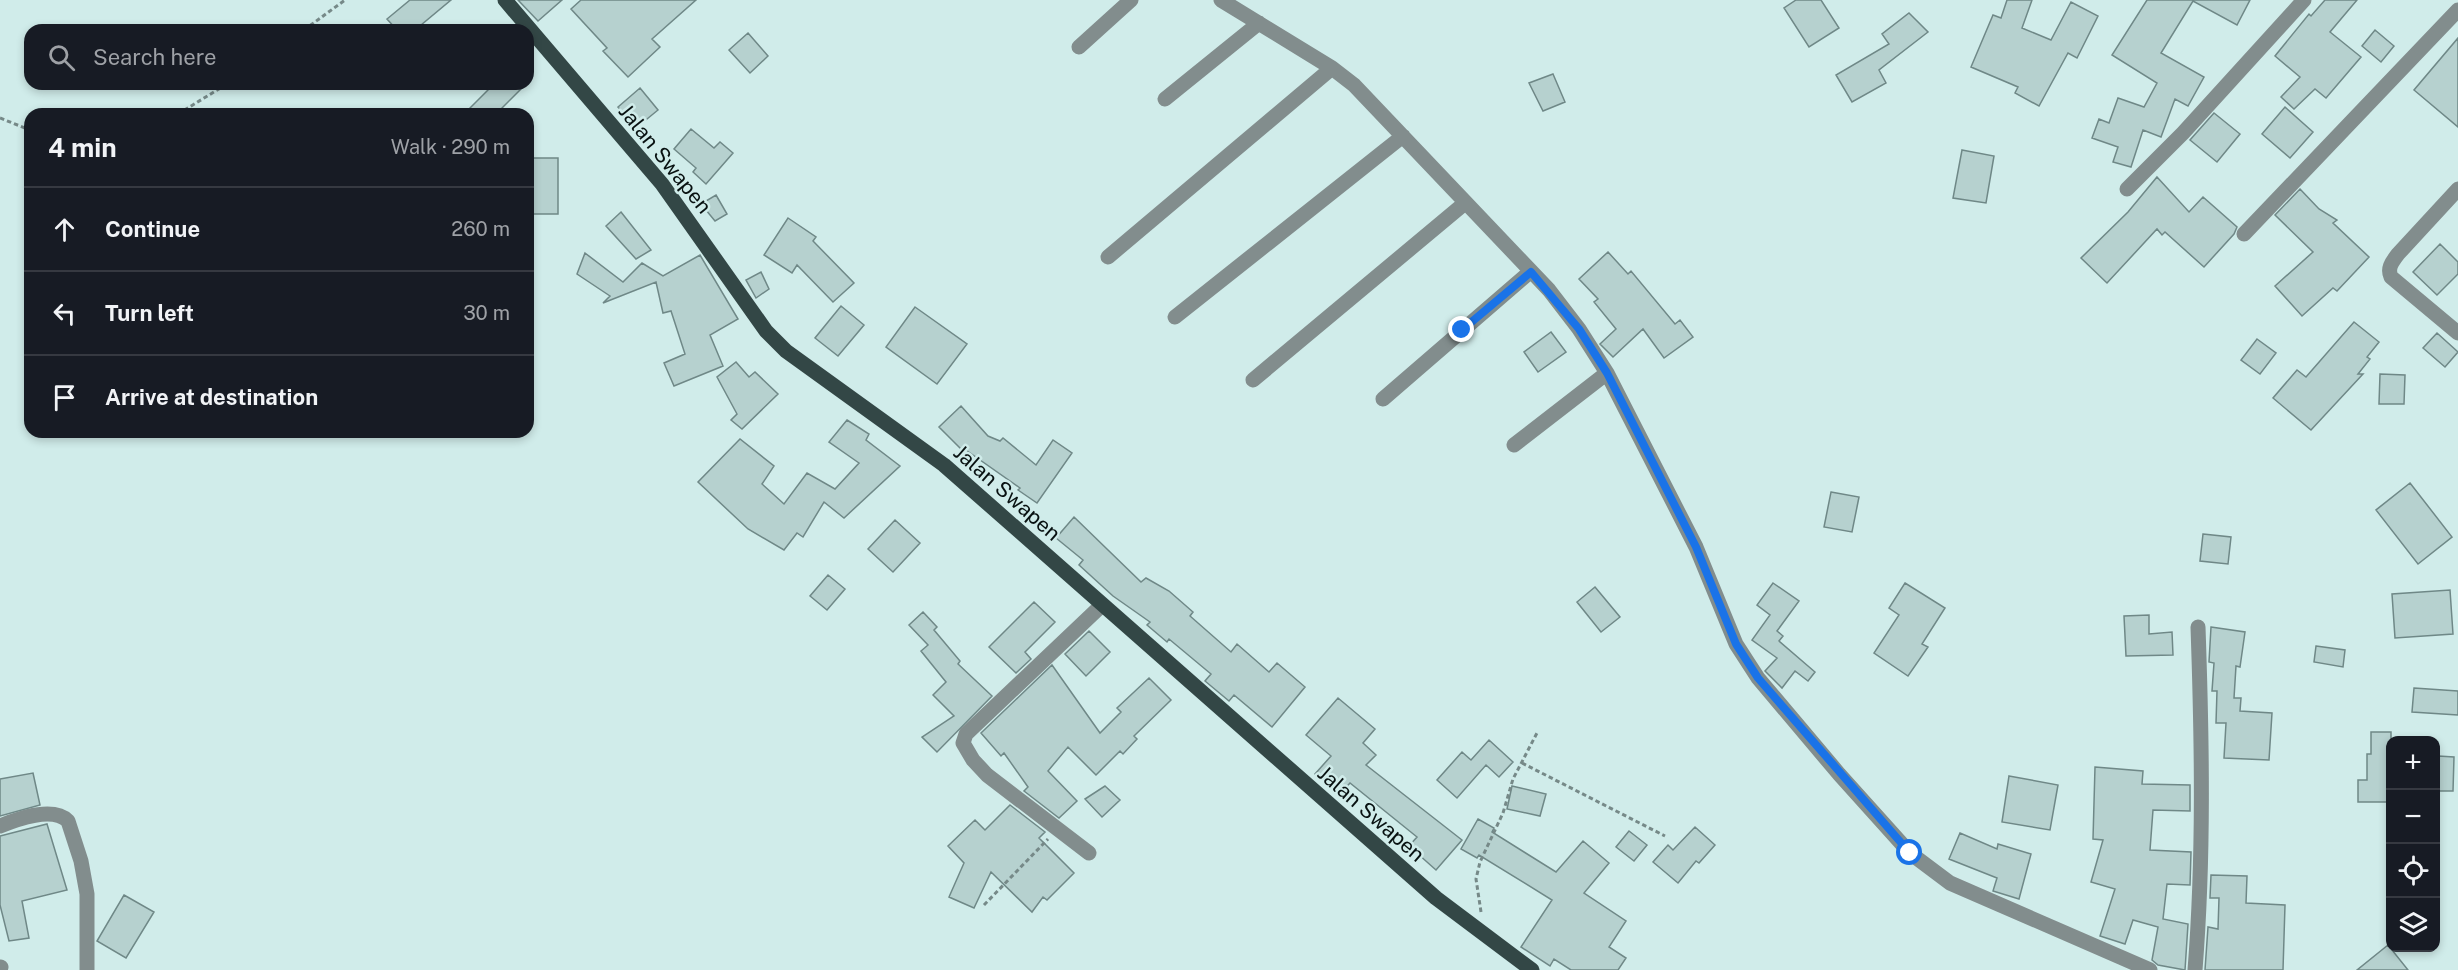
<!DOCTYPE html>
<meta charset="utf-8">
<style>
body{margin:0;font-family:"Public Sans",sans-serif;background:#242831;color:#f1f3f6}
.controls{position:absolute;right:18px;bottom:18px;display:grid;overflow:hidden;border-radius:12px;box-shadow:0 3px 9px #0003}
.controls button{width:54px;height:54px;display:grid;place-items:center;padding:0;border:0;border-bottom:2px solid #363941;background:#171b24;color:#f1f3f6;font:30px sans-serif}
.stop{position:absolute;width:18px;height:18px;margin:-14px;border:4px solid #1a73e8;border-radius:50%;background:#fff}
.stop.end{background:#1a73e8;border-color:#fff;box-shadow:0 2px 6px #0008}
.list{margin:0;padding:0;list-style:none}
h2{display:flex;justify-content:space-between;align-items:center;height:78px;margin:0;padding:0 24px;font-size:26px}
h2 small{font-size:20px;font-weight:400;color:#9ea1a6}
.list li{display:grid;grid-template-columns:39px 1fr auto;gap:18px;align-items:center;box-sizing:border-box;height:84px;padding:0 24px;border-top:2px solid #363941}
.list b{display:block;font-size:22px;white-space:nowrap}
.list em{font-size:20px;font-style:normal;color:#9ea1a6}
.icon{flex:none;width:33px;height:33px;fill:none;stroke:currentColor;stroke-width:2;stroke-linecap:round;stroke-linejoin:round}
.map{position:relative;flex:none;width:2458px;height:970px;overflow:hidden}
.search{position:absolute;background:#171b24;box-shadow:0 3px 9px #0003;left:24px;top:24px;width:510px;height:66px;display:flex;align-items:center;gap:15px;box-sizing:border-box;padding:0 21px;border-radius:18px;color:#9ea1a6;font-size:22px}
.panel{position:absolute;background:#171b24;box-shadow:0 3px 9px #0003;left:24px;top:108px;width:510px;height:330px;border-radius:18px}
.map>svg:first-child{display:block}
.building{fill:#b6d1cf;stroke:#6f8887;stroke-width:1.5}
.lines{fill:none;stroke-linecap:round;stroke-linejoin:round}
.path{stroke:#768988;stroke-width:3;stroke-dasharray:4.5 3;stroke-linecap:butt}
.minor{stroke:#828d8d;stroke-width:15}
.major{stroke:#334746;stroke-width:15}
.route{stroke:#1a73e8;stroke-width:8}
.labels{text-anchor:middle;stroke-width:5;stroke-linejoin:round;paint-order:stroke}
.street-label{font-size:21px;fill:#081111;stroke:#d0ecea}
</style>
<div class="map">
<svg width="2458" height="970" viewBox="0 0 2458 970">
<rect width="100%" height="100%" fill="#d0ecea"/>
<path class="building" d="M410,0h41l-36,30h-18l-10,-11z
M518,0h44l-24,21z
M581,0h115l-44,39 8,8 -32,30 -25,-26 4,-3 -36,-39z
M1796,0h25l18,28 -30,19 -25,-39z
M2007,0h25l-10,28 29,12 20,-38 27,14 -21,42 -9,-5 -29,53 -24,-13 3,-6 -47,-20 22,-52 8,3z
M2147,0h103l-13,25 -44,-24 -32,52 43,24 -16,29 -13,-7 -14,38 -18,-7 -12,37 -18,-5 5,-15 -26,-9 7,-19 10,4 9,-25 26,9 13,-24 -45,-28z
M2325,0h32l-27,32 31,25 -35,41 -11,-9 -21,20 -13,-12 19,-20 -25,-21 34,-42 2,2z
M1909,13l19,19 -49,38 7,13 -34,19 -16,-27 53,-31 -7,-10z
M2375,30l19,16 -13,16 -19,-16z
M748,33l20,23 -18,17 -21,-23z
M2458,38v89l-44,-37z
M1553,74l12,28 -22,9 -14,-28z
M494,84h32l-30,30h-32z
M640,88l18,22 -22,18 -18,-21z
M2285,107l28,25 -23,26 -28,-24z
M2214,113l26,21 -23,28 -27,-22z
M691,129l23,19 6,-6 13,11 -27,31 -13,-12 3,-4 -22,-19z
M1962,150l32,6 -8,47 -33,-5z
M528,158h30v56h-30z
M2157,177l32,35 14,-15 34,30 -3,7 -30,33 -39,-35 -3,3 -5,-6 -50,54 -26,-25 47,-46z
M2300,189l19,20 18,11 -4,3 36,34 -32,34 -4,-3 -31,28 -27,-30 38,-34 -38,-37z
M716,195l11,19 -12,7 -14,-17z
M621,212l30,38 -15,9 -30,-33z
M788,218l28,19 -3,4 41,42 -21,19 -36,-37 -5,8 -28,-18z
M2440,244l18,18v12l-21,21 -24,-23z
M1608,252l20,22 3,-3 44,53 5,-4 13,17 -29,21 -21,-29 -30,28 -13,-13 16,-15 -22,-27 4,-3 -19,-20z
M585,253l38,29 19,-19 21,13 37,-21 38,64 -28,16 13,31 -49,20 -10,-23 21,-9 -14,-43 -8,2 -7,-31 -53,21 7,-7 -33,-22z
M761,272l8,17 -13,9 -10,-18z
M841,306l23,19 -26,31 -23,-18z
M915,307l52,37 -30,40 -51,-37z
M2354,322l25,20 -12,15 3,2 -12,15h5l-52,56 -38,-32 24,-28 9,7z
M1551,332l15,20 -28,20 -14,-20z
M2437,333l21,19 -13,15 -22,-19z
M2257,339l19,14 -16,21 -19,-14z
M736,362l13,15 6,-5 23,22 -36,35 -11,-9 6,-6 -20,-37z
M2380,374l25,1 -1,29h-25z
M961,406l27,30 12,5 3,-3 33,27 17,-25 19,13 -35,50 -19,-13 2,-2 -57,-40 -1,2 -23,-23z
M847,420l22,14 -3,6 34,26 -56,52 -20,-16 -21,35 -6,-4 -13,17 -36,-21 -50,-47 42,-43 34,27 -12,18 22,20 23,-31 28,16 24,-26 -30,-21z
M2410,483l42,54 -34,27 -42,-54z
M1831,492l28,5 -7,35 -28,-5z
M1074,517l67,65 5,-4 23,13 24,21 -3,4 41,36 6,-8 32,28 8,-9 28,24 -33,40 -38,-32 -5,6 -24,-20 6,-7 -42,-35 -2,3 -20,-17 3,-3 -37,-26 -34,-31 4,-5 -27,-22z
M895,520l25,23 -27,29 -25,-23z
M2203,534l28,3 -3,27 -28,-3z
M828,575l17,14 -18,21 -17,-14z
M1773,583l26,18 -22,30 6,5 -4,5 36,31 -7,9 -13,-10 -13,17 -17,-17 12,-13 -25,-18 18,-25 -13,-10z
M1905,583l40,25 -23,36 6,3 -20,29 -34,-23 25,-38 -10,-7z
M1595,587l25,30 -19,15 -24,-30z
M2450,590l3,44 -58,4 -3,-44z
M1034,602l21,20 -30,30 6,7 -15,14 -27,-26z
M923,612l14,15 -3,3 26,31 -2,3 34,32 -55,56 -15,-15 32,-21 -21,-21 13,-13 -25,-31 7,-6 -19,-20z
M2149,615v19l23,-2 1,23 -47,1 -2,-40z
M2211,627l34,5 -5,35 -4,-1 -2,32h7l-1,13 32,2 -3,47 -45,-2 2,-35h-10l1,-32h-5l2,-28 -5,-1z
M1089,631l21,21 -24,24 -21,-22z
M2316,646l29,4 -2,17 -29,-5z
M1052,665l48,68 21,-21 -4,-4 32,-30 22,22 -37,36 3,3 -14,15 -3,-3 -24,24 -28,-28 -20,24 29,30 -18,17 -35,-27 4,-4 -24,-34 -3,3 -20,-23z
M2414,688l44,3v24l-46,-3z
M1338,698l37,31 -12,14 13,12 -10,10 96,75 -26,30 -27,-24 8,-9 -67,-54 -11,12 -24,-21 16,-18 -25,-21z
M2371,732h20v70h-33v-22h9v-26h4z
M1489,740l24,22 -14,15 -13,-12 -29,33 -20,-18 25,-28 9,8z
M2438,756l16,1 -1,34h-17z
M2095,767l48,4 -1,13 48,1v26l-37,-1 -3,40 41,2 -1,33 -23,-1 -4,35 25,5 -3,46 -27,-5 -6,-5 6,-33 -25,-7 -8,24 -25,-8 15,-47 -24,-7 12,-42 -10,-1z
M33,773l7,32 -40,11v-37z
M2009,776l49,9 -8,45 -48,-8z
M1105,786l15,14 -18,17 -17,-18z
M1512,786l34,8 -6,22 -33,-7z
M1010,805l35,27 -6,6 35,35 -27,27 -4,-3 -11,15 -41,-40 -17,36 -25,-11 15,-34 -16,-17 27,-26 10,10z
M1478,819l16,9 -2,4 64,40 27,-31 26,22 -25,30 42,28 -17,26 17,11 -8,12h-47l-17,-11 -4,7 -29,-19 31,-47 -73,-45 -2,3 -16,-9z
M47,824l20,66 -45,11 7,37 -20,3 -9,-36v-69z
M1695,827l20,18 -16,18 -3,-2 -18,22 -25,-21 15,-17 5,5z
M1629,831l18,14 -13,16 -18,-14z
M1960,833l37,16 1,-5 33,10 -12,45 -26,-8 4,-13 -48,-19z
M2211,875l36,1 -1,27 39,2 -2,65h-78l3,-43 10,2 1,-31h-9z
M124,895l30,17 -28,46 -29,-17z
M2388,945l20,25h-51z"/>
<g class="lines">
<path class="path" d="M304,30l41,-30
M178,114l49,-30
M0,118l30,12
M1522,763l143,73
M984,905l64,-66
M1481,912l-5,-33 4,-17 23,-49 10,-34 25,-48"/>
<path class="minor" d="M1221,0l111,68 22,17 195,205 30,39 28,44 89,174 40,97 22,34 81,96 71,79 40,30 200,87
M1079,47l52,-47
M1165,99l94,-76
M2127,189l56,-56 121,-133
M2458,189l-60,65c-6,8 -11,14 -7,23l67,56
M2244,234l214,-224
M1108,257l224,-189
M1175,317l228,-181
M1253,380l212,-177
M1383,399l148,-128
M1514,445l93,-72
M0,826c17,-7 53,-20 68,-5l13,40 6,33v76
M1089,853l-102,-78 -14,-15 -10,-17 3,-9 136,-129
M0,970l1,-3
M2195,970c9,-114 7,-228 3,-343"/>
<path class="major" d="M505,0l157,184 104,147 20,20 158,114 492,433 96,72"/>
</g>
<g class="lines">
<path class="route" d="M1462,330l69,-58 48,57 28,44 89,174 40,97 22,34 152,175"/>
</g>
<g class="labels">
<g class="street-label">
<text transform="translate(665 159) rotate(51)" y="7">Jalan Swapen</text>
<text transform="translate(1007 493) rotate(41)" y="7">Jalan Swapen</text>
<text transform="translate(1371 814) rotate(41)" y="7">Jalan Swapen</text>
</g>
</g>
</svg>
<div class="controls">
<button>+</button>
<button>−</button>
<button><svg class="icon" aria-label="locate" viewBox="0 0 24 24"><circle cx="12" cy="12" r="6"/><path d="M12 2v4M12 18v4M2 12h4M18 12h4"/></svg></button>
<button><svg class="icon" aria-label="layers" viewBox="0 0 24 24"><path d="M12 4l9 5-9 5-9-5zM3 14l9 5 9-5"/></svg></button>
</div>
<div class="stop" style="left:1910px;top:853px"></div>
<div class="stop end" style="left:1462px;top:330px"></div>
<div class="search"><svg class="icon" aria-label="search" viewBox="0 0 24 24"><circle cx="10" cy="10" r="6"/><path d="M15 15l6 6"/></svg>Search here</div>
<section class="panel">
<h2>4 min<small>Walk · 290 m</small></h2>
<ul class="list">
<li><svg class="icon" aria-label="ahead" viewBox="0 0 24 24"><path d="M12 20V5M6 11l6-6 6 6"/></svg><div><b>Continue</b></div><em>260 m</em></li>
<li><svg class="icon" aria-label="left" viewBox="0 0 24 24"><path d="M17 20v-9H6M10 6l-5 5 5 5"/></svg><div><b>Turn left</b></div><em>30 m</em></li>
<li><svg class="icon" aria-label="arrive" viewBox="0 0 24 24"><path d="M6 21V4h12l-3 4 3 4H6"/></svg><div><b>Arrive at destination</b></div></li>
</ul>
</section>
</div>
